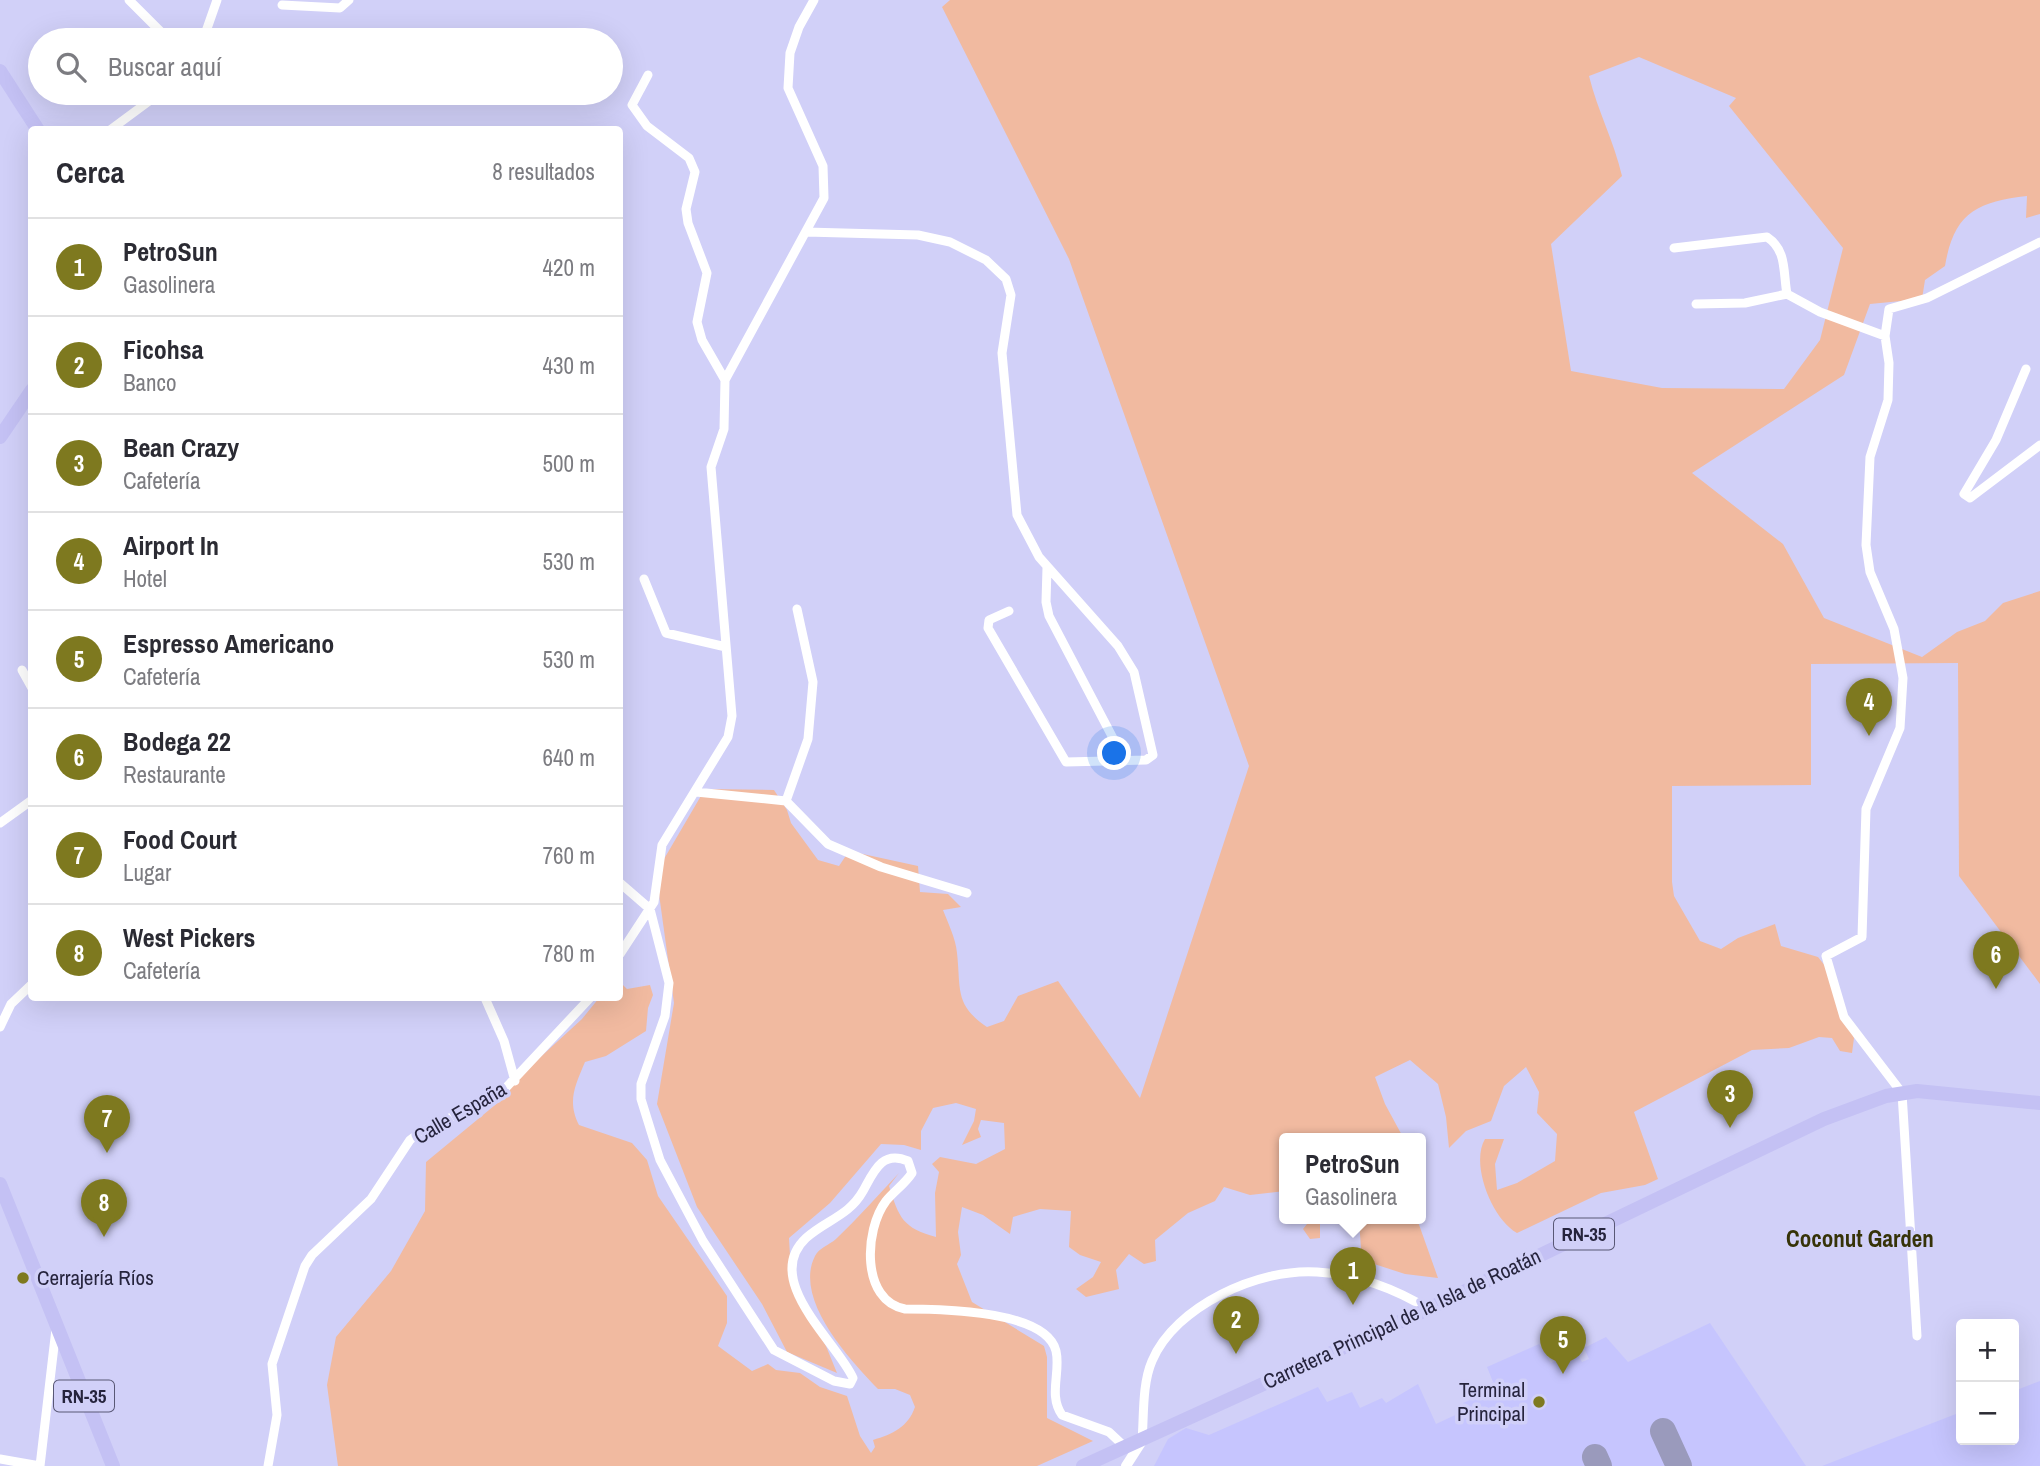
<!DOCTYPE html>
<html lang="es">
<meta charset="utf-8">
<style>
body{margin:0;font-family:"Archivo Narrow",sans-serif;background:#f7f7f7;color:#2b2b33}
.controls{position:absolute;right:21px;bottom:21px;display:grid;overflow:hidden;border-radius:7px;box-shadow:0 7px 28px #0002}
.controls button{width:63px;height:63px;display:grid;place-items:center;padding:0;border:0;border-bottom:2px solid #e1e1e2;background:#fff;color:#2b2b33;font:35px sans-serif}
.you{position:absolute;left:1115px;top:754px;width:24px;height:24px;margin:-18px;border:5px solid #fff;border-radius:50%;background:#1a73e8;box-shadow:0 0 0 10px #1a73e833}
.badge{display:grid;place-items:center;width:46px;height:46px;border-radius:50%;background:#7e791f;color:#fff;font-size:23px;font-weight:700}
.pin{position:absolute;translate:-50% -58px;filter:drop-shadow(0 2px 4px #0008)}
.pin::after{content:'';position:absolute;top:37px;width:24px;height:21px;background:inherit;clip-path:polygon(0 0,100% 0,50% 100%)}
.popup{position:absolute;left:1279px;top:1133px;width:147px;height:91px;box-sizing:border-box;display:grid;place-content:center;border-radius:7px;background:#fff;filter:drop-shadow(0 2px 5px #0005);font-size:23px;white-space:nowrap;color:#7c7c81}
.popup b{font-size:26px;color:#2b2b33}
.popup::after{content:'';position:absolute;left:50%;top:100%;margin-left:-14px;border:14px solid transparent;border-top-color:#fff}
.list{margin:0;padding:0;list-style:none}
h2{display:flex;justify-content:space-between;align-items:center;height:91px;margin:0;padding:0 28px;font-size:30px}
h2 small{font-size:23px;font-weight:400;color:#7c7c81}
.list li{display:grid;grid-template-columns:46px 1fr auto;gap:21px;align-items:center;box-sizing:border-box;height:98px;padding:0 28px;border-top:2px solid #e1e1e2}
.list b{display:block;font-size:26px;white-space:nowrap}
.list p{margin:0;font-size:23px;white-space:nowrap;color:#7c7c81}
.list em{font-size:23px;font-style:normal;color:#7c7c81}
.icon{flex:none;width:38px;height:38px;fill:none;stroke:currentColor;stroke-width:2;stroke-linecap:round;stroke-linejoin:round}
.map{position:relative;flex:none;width:2040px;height:1466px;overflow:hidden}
.search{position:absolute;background:#fff;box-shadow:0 7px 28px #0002;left:28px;top:28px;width:595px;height:77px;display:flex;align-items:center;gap:18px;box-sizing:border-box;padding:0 24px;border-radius:38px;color:#7c7c81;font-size:26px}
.panel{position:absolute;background:#fff;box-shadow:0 7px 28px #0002;left:28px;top:126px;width:595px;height:875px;border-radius:7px}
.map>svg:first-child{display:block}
.built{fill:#c6c5fe}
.green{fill:#f1baa0;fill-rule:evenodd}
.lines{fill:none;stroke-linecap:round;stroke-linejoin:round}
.taxiway{stroke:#9a9abc;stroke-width:26}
.minor{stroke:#fff;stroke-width:9}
.tertiary{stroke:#fff;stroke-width:10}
.primary{stroke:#c4c1f4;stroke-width:14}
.poi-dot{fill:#7e791f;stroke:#d1d0f8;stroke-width:2.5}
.labels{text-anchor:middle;stroke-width:7;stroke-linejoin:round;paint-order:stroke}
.shield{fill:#d1d0f8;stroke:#595875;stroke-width:2}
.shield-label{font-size:19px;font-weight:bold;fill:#26243d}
.street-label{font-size:21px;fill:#26243d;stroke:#d1d0f8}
.poi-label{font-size:21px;fill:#26243d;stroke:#d1d0f8;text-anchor:start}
.neighbourhood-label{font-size:23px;font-weight:bold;fill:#363308;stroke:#d1d0f8}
</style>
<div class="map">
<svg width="2040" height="1466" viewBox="0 0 2040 1466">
<rect width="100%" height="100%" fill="#d1d0f8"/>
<path class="built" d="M1710,1323l96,143h-652l14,-27 18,-11 23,7 109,-48 9,15 25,-10 8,16 22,-10 4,5 32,-19 18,40 30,-14 -3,-7 7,-3 -2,-5 25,-13 -6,-15 52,-23 12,19 25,-12 6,11 7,-3 -5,-11 22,-11 22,25z
M2040,1381v85h-218l139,-54v28h53v-49z"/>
<path class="green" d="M950,0h1090v214l-14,4 1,-22c-51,6 -73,17 -82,70l-20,14 -3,19 -52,5 -26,71 -152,98 91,71 41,74 98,39 35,-25 28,-11 18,-18 37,-12v393l-81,-108 -1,-213 -147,1v121l-139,1v96l2,14 26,45 21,8 17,-11 37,-14 6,22 37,11 8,10 28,71 -2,15 -12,-2 -8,-13 -13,-1 -30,11 -37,2 -118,62 24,67 -13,6 -44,8 -84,40c-25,-14 -47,-69 -32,-94h19l-9,25 2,26 20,-7 38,-22 2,-27 -20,-21 2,-21 -13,-25 -22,19 -13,35 -25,10 -17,17 -3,-31 -8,-33 -28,-24 -35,17 10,27 19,35h-119v52l-35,4 -26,-8 -9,14 -27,12 -33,27 1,21 -12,3 -15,-10 -13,16 3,19 -33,8 -10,-8 17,-12 8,-15 -21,-7 -11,-8 2,-36 -31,-2 -27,8 -3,17 -27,-19 -21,-8 -4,25 3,23 -4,9 15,38 72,44 3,11v61l46,23 -56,25h-699l-11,-81 9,-48 55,-66 34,-60 1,-49 80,-66 5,-12 71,-65 17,-21h21v-16l7,7 23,-4 3,10 -5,13 -2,23 -40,25 -21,6c-10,24 -18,39 -6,63l53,18 15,17 11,36 69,100v27l-9,23 34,25 16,-7 8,6 24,3 20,14 27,9 13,40 11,17 4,-6 -2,-7c20,-6 35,-13 42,-33l-5,-12 -15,-6h-17c-28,-29 -85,-90 -63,-133 4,-8 14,-11 21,-17 22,-21 42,-44 63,-66l-10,13c10,32 14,42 47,51l-1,-44 4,-21 -7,-8 8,-7 36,7 29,-15 -1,-26 -23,-3 -3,9 3,8 -19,8 12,-24 2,-12 -20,-6 -23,5 -12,23v19l-17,-5 -23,-1 -51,59 -41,35 3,52 34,56 11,27 -50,-21 -25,-48 -65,-97 -40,-103 17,-101 -15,-109 5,-35 41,-70 69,1 13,20 4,13 27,37 21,6 10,-15 69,15 2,26 28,2 13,13 -18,3c5,13 13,29 14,43 4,35 -3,52 30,74l17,-6 14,-25 40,-15 82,117 109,-332 -180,-507 -127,-252zM1639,57l97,41 -7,8 114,142 -23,92 -36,49 -122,-1 -91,-17 -20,-127 71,-68c-8,-35 -24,-64 -33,-100z
M1311,1219h9v19l-10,1 -7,-10z
M1359,1219h58l21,59 -33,-4 -37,-12 -7,-13z"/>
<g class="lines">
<path class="taxiway" d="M1663,1431l16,35
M1595,1457l4,9"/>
<path class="minor" d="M129,0l40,40
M282,5l58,3 9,-8
M203,40l14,-40
M648,75l-16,30 15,21 42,32 6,14 -9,37 2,14 19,50 -10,49 5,18 23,40
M110,130l50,-37
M806,232l112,3 32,7 36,18 20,19 5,16 -9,58 15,162 22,42 79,89 16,26 19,83 -7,5 -80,2 -78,-134 1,-8 20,-9
M1674,248l93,-11c20,13 16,35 20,57
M1787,294l33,18 65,24
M1696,304l49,-1 42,-9
M2026,369l-30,71 -32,54 6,4 70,-53
M1047,568l-1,34 3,14 76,145
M644,579l22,54 60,14
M22,670l10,18
M696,792l90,9 42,43 53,23 86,26
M786,801l22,-62 5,-57 -16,-73
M0,823l32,-23
M620,883l30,26 19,74 -4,33 -24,68v15l19,61 43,81 71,109 60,31 16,3 3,-6c-16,-36 -92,-98 -47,-140 20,-18 43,-22 57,-47 11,-20 19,-41 45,-30l4,12c-7,11 -18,18 -26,28 -22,29 -25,100 19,108 35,0 141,1 151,42 5,21 -8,44 6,64l47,17 16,15
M620,954l34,-52 8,-57 66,-108 4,-21 -21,-249 13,-38 1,-49 99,-182 -1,-32 -35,-78 2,-35 9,-26 15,-27
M485,998l19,43 11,40
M0,1027l11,-23 21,-20
M1917,1336l-15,-243 -58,-76 -18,-61 36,-19 4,-128 34,-81 3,-50 -9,-49 -24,-57 -4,-27 4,-88 18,-57 1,-37 -4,-27 4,-27 38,-11 113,-56
M1142,1441c2,-25 0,-57 10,-80 23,-55 107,-93 165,-89 39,2 79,17 111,37
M0,1459l40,7
M40,1466l16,-137
M268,1466l9,-51 -5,-51 33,-98 7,-11 59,-56 39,-59 12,-9 78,-37 90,-96"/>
<path class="tertiary" d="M1126,1466l16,-25"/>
<path class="primary" d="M0,71l38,59
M0,437l32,-47
M0,1184l113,282
M1083,1466l345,-157 396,-190 62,-23 31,-5 123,12"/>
</g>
<g class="poi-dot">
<circle cx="23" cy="1278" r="7"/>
<circle cx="1539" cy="1402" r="7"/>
</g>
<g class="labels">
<g class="shield">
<rect x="1554" y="1218.5" width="60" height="31" rx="5"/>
<rect x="54" y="1380.5" width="60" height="31" rx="5"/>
</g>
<g class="shield-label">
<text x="1584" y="1241">RN-35</text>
<text x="84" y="1403">RN-35</text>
</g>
<g class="street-label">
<text transform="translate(460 1113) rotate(-30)" y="7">Calle España</text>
<text transform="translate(1402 1319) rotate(-25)" y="7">Carretera Principal de la Isla de Roatán</text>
</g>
<g class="poi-label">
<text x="37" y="1285">Cerrajería Ríos</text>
<text x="1525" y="1397" text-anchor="end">Terminal<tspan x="1525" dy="24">Principal</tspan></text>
</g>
<g class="neighbourhood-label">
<text x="1860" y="1247">Coconut Garden</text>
</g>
</g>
</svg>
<div class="controls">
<button>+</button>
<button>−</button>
</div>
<div class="you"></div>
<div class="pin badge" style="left:1353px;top:1305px">1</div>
<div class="popup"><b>PetroSun</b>Gasolinera</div>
<div class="pin badge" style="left:1236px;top:1354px">2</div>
<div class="pin badge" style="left:1730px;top:1128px">3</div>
<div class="pin badge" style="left:1869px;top:736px">4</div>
<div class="pin badge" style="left:1563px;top:1374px">5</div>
<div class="pin badge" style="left:1996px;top:989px">6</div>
<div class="pin badge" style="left:107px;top:1153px">7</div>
<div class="pin badge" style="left:104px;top:1237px">8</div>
<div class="search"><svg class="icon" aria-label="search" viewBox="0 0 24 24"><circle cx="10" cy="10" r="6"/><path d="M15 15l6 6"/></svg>Buscar aquí</div>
<section class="panel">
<h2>Cerca<small>8 resultados</small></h2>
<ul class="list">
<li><span class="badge">1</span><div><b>PetroSun</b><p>Gasolinera</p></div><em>420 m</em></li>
<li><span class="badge">2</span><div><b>Ficohsa</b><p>Banco</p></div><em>430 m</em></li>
<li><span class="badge">3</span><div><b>Bean Crazy</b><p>Cafetería</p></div><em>500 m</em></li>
<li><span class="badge">4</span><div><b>Airport In</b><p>Hotel</p></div><em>530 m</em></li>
<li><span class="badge">5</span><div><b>Espresso Americano</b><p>Cafetería</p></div><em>530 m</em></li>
<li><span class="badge">6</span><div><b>Bodega 22</b><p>Restaurante</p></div><em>640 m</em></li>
<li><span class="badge">7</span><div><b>Food Court</b><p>Lugar</p></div><em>760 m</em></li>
<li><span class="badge">8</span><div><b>West Pickers</b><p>Cafetería</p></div><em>780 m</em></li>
</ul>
</section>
</div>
